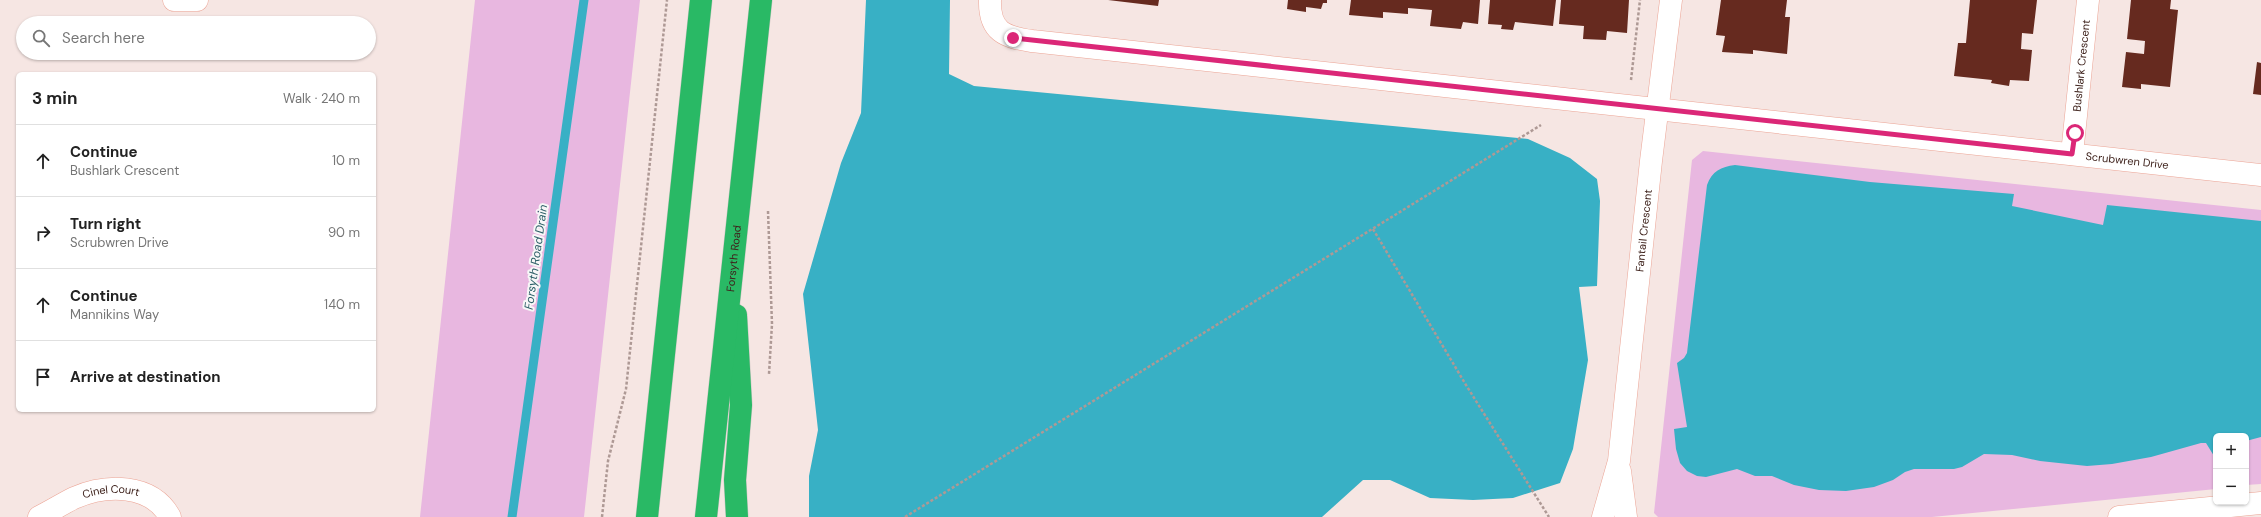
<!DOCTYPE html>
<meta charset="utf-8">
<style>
body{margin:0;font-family:"DM Sans",sans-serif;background:#f6f6f6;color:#222}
.controls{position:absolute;right:12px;bottom:12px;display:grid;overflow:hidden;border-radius:6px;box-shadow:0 1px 3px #0004}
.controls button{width:36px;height:36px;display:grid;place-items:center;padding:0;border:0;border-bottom:1px solid #e0e0e0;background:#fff;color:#222;font:20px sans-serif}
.stop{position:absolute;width:12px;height:12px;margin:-9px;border:3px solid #db2777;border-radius:50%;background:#fff}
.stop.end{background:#db2777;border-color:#fff;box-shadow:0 1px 4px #0008}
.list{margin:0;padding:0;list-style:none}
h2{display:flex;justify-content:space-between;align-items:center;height:52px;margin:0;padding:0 16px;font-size:17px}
h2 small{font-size:13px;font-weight:400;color:#767676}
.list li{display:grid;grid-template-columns:26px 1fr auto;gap:12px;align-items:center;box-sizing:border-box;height:72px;padding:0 16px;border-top:1px solid #e0e0e0}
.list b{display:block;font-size:15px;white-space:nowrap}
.list p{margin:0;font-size:13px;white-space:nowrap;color:#767676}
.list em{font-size:13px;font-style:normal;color:#767676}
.icon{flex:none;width:22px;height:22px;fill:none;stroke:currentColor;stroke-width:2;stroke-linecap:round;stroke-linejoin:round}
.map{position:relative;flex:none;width:2261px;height:517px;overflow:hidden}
.search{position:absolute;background:#fff;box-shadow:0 1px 3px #0004;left:16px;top:16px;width:360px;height:44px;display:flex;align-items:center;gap:10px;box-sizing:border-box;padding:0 14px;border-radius:22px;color:#767676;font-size:15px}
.panel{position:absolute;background:#fff;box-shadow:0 1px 3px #0004;left:16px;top:72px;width:360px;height:340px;border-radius:6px}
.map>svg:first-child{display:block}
.green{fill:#e8b7e0}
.water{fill:#38b0c5}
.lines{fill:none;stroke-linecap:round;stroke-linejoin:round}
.stream{stroke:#38b0c5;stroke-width:9}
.building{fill:#662a1f}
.minor-casing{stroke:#eca495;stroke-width:23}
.highway-casing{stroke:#cdc6c4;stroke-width:23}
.path{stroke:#ae9995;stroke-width:2.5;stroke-dasharray:3 2;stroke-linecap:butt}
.minor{stroke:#fff;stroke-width:22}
.highway{stroke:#29b965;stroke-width:22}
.route{stroke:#db2777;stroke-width:5}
.labels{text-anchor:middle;stroke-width:4;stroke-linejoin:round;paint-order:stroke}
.street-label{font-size:11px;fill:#3f231d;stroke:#f7f7f7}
.water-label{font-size:12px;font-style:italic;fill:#2f6069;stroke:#f7f7f7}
</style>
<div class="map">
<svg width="2261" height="517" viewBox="0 0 2261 517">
<rect width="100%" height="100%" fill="#f6e6e3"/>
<path class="green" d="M475,0h165l-56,517h-164z
M1703,151l558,59v274l-15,1v-49h-30v53l-284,28h-274l-4,-4 38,-353z"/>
<path class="water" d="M866,0h84l-1,74 25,12 554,53 42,19 27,21 3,22 -3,85 -18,1 9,73 -15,89 -13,34 -47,15 -40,2 -43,-2 -40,-18h-27l-41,37h-513v-41l9,-46 -15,-136 38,-131 20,-50z
M1735,165l135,17 144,12 -2,12 91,19 4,-20 154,16v216l-15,4v-5h-30v20h-2l-8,-13h-5l-50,14 -39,7 -25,2 -47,-5 -28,-6 -28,-1 -22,13 -8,2h-40l-9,3 -12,8 -19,7 -28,4 -27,-1 -25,-5 -22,-9h-17l-18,-7 -31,8 -9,-1 -10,-5 -7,-8 -4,-14 -2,-20 13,-2 -10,-64 7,-5 3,-5 20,-168c5,-14 14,-18 28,-20z"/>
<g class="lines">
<path class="stream" d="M512,517l72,-517"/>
</g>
<path class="building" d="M1108,0h51l-1,6z
M1288,0h39v3h-4l-2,6 -15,-2v5l-19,-3z
M1351,0h129l-2,24 -15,-2 -2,7 -31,-3 2,-16 -24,-2v6l-25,-2v6l-34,-3z
M1490,0h66l-3,26 -38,-4 -2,8 -12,-1 1,-4 -14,-1z
M1561,0h68l-2,33 -20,-2 -1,9 -23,-1 1,-13 -25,-2z
M1721,0h66l-2,17h5l-3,37 -34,-4v4l-31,-2 3,-16 -9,-1z
M1970,0h67l-4,34 -11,-1 -1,16 11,1 -3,31 -19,-1 -1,6 -18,-3 1,-3 -38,-4 4,-33h8z
M2131,0h40l-1,9 8,1 -8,77 -29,-3v5l-19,-2 4,-35 18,2 1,-13 -18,-2z
M2257,62l4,1v32l-8,-1z"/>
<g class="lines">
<g class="minor-casing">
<g id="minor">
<path d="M174,0h23"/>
<path id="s1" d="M990,0c-1,32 15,37 42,41l1229,134"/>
<path id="s2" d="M2072,154l16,-154"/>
<path d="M1620,471l6,46"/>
<path id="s3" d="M39,517c12,-6 23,-13 35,-19 32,-14 77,-15 96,19"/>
<path id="s4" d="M1603,517l16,-56 32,-300 20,-161"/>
<path d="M2119,517l142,-14"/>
</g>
</g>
<g class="highway-casing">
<g id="highway">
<path d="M736,315l5,90 -6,75 2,37"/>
<path d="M647,517l54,-517"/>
<path id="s5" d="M706,517l55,-517"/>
</g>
</g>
<path class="path" d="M1631,80l9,-80
M768,211l4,113 -3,50
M1373,229l93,156 83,132
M602,517l6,-56 18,-72 41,-389
M905,517l636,-392"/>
<use href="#minor" class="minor"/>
<use href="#highway" class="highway"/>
</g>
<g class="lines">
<path class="route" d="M1013,38l1059,116 3,-21"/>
</g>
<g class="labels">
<g class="street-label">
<text dy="4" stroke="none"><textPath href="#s2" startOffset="89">Bushlark Crescent</textPath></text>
<text dy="4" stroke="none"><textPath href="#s1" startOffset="1169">Scrubwren Drive</textPath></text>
<text dy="4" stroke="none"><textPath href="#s4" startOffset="290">Fantail Crescent</textPath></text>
<text dy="4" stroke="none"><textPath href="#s5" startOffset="260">Forsyth Road</textPath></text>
<text dy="4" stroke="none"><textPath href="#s3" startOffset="78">Cinel Court</textPath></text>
</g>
<g class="water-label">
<text transform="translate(536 257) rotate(-82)" y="4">Forsyth Road Drain</text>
</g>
</g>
</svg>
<div class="controls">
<button>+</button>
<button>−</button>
</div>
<div class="stop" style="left:2075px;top:133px"></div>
<div class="stop end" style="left:1013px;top:38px"></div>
<div class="search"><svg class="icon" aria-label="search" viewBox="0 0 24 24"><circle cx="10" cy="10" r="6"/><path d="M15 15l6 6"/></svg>Search here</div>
<section class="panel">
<h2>3 min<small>Walk · 240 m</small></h2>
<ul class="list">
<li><svg class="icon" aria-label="ahead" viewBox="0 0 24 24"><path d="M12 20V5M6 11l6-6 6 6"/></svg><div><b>Continue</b><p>Bushlark Crescent</p></div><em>10 m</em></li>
<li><svg class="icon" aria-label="right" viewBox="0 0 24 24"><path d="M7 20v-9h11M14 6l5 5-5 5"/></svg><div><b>Turn right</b><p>Scrubwren Drive</p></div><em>90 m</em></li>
<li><svg class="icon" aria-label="ahead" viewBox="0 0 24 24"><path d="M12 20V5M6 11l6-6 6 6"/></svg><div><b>Continue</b><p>Mannikins Way</p></div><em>140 m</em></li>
<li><svg class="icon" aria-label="arrive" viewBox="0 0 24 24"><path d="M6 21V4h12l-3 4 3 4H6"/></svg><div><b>Arrive at destination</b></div></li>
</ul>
</section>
</div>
